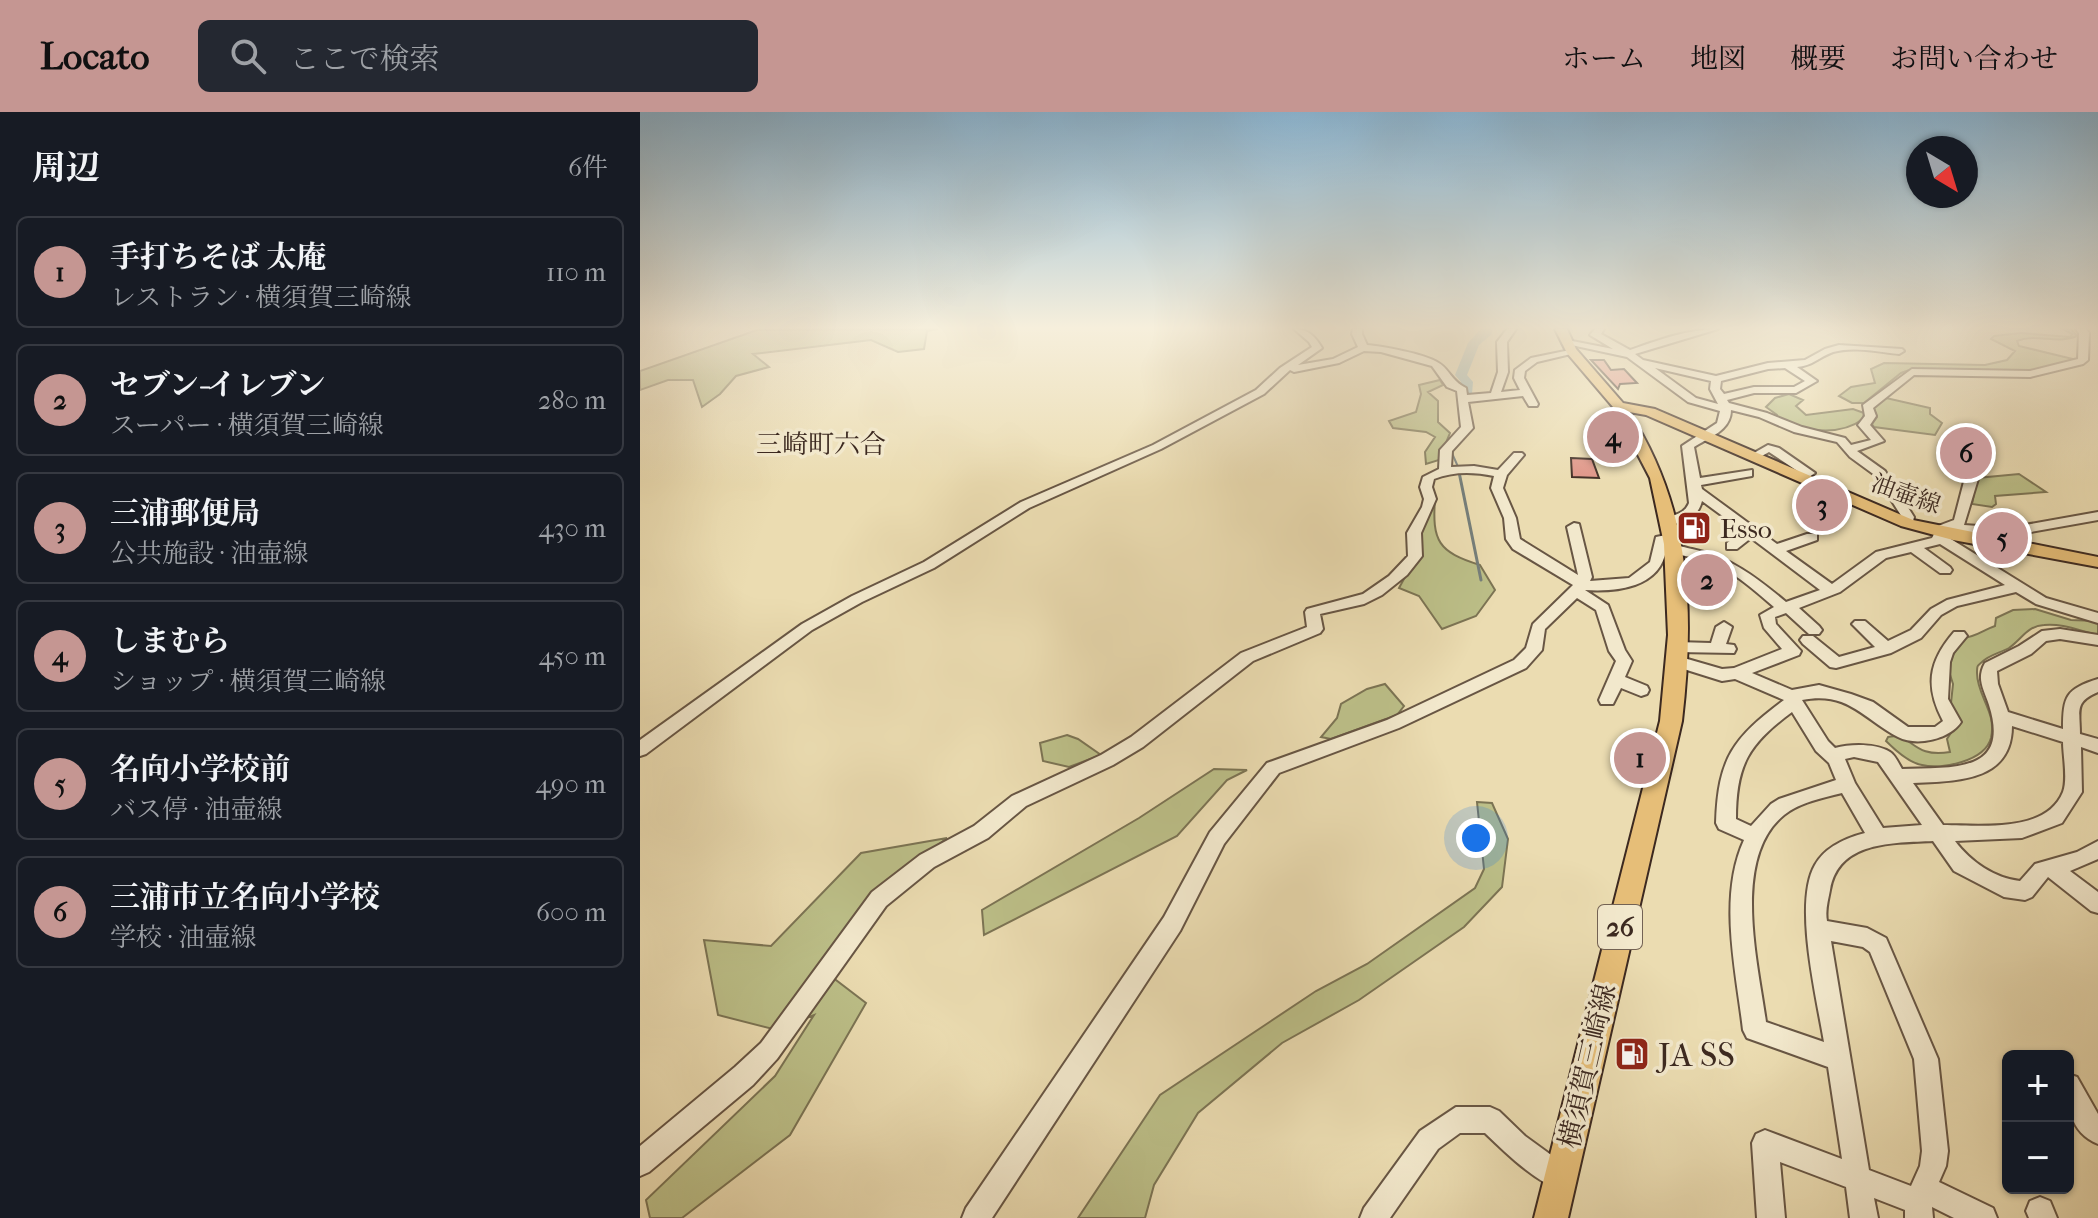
<!DOCTYPE html>
<html lang="ja">
<meta charset="utf-8">
<style>
body{margin:0;font-family:"IM FELL French Canon","Noto Serif JP",serif;background:#242831;color:#f1f3f6}
.controls{position:absolute;right:24px;bottom:24px;display:grid;overflow:hidden;border-radius:12px;box-shadow:0 2px 6px #0004}
.controls button{width:72px;height:72px;display:grid;place-items:center;padding:0;border:0;border-bottom:2px solid #363941;background:#171b24;color:#f1f3f6;font:40px sans-serif}
.compass{position:absolute;left:1266px;top:24px;width:72px;height:72px;border-radius:50%;background:#171b24;box-shadow:0 2px 6px #0004;rotate:142deg}
.you{position:absolute;left:836px;top:726px;width:28px;height:28px;margin:-20px;border:6px solid #fff;border-radius:50%;background:#1a73e8;box-shadow:0 0 0 12px #1a73e833}
.badge{display:grid;place-items:center;width:52px;height:52px;border-radius:50%;background:#c59692;color:#111;font-size:26px;font-weight:700}
.pin{position:absolute;translate:-50% -50%;border:4px solid #fff;box-shadow:0 2px 8px #0006}
.list{margin:0;padding:0;list-style:none}
h2{display:flex;justify-content:space-between;align-items:center;height:104px;margin:0;padding:0 32px;font-size:34px}
h2 small{font-size:26px;font-weight:400;color:#9ea1a6}
.list li{display:grid;grid-template-columns:52px 1fr auto;gap:24px;align-items:center;box-sizing:border-box;height:112px;margin:0 16px 16px;padding:0 16px;border:2px solid #363941;border-radius:12px}
.list b{display:block;font-size:30px;white-space:nowrap}
.list p{margin:0;font-size:26px;white-space:nowrap;color:#9ea1a6}
.list em{font-size:26px;font-style:normal;color:#9ea1a6}
.icon{flex:none;width:44px;height:44px;fill:none;stroke:currentColor;stroke-width:2;stroke-linecap:round;stroke-linejoin:round}
.map{position:relative;flex:none;width:1458px;height:1106px;overflow:hidden}
header{display:flex;align-items:center;gap:48px;box-sizing:border-box;height:112px;padding:0 40px;background:#c59692;color:#111}
header strong{font-size:38px}
nav{display:flex;gap:44px;margin-inline-start:auto;font-size:28px}
.search{width:560px;height:72px;background:#242831;display:flex;align-items:center;gap:20px;box-sizing:border-box;padding:0 28px;border-radius:12px;color:#9ea1a6;font-size:30px}
main{display:flex}
aside{flex:1;background:#171b24}
.map>svg:first-child{display:block}
.green{fill:#bcbf88;stroke:#7c7454;stroke-width:2}
.lines{fill:none;stroke-linecap:round;stroke-linejoin:round}
.stream-far1{stroke:#767f7b;stroke-width:2}
.stream{stroke:#767f7b;stroke-width:3}
.river{fill:#9db9b7;fill-rule:evenodd}
.building{fill:#df9487;stroke:#3c2920;stroke-width:2}
.minor-casing{stroke:#685644;stroke-width:4}
.major-casing{stroke:#3c2920;stroke-width:4}
.minor{fill:#f2e8cc;fill-rule:evenodd}
.major{fill:#e6be78;fill-rule:evenodd}
.labels{text-anchor:middle;stroke-width:7;stroke-linejoin:round;paint-order:stroke}
.far-street-label{font-size:24px;fill:#3c2920;stroke:#f2e8cc}
.far-quarter-label{font-size:26px;fill:#3c2920;stroke:#f2e8cc}
.shield{fill:#f2e8cc;stroke:#736254;stroke-width:2}
.shield-label{font-size:26px;font-weight:bold;fill:#3c2920}
.poi-label{font-size:28px;fill:#3c2920;stroke:#f2e8cc;text-anchor:start}
.street-label{font-size:28px;fill:#3c2920;stroke:#f2e8cc}
.near-poi-label{font-size:34px;fill:#3c2920;stroke:#f2e8cc;text-anchor:start}
</style>
<header>
<strong>Locato</strong>
<div class="search"><svg class="icon" aria-label="search" viewBox="0 0 24 24"><circle cx="10" cy="10" r="6"/><path d="M15 15l6 6"/></svg>ここで検索</div>
<nav><a>ホーム</a><a>地図</a><a>概要</a><a>お問い合わせ</a></nav>
</header>
<main>
<aside>
<h2>周辺<small>6件</small></h2>
<ul class="list">
<li><span class="badge">1</span><div><b>手打ちそば 太庵</b><p>レストラン · 横須賀三崎線</p></div><em>110 m</em></li>
<li><span class="badge">2</span><div><b>セブン-イレブン</b><p>スーパー · 横須賀三崎線</p></div><em>280 m</em></li>
<li><span class="badge">3</span><div><b>三浦郵便局</b><p>公共施設 · 油壷線</p></div><em>430 m</em></li>
<li><span class="badge">4</span><div><b>しまむら</b><p>ショップ · 横須賀三崎線</p></div><em>450 m</em></li>
<li><span class="badge">5</span><div><b>名向小学校前</b><p>バス停 · 油壷線</p></div><em>490 m</em></li>
<li><span class="badge">6</span><div><b>三浦市立名向小学校</b><p>学校 · 油壷線</p></div><em>600 m</em></li>
</ul>
</aside>
<div class="map">
<svg width="1458" height="1106" viewBox="0 0 1458 1106">
<rect width="100%" height="100%" fill="#ebdcb1"/>
<filter id="stains"><feTurbulence type="fractalNoise" baseFrequency=".0025" numOctaves="4"/><feColorMatrix values="0 0 0 0 .2 0 0 0 0 .09 0 0 0 0 .02 0 0 0 .5 -.17"/></filter>
<radialGradient id="worn" r=".72"><stop offset=".6" stop-color="#630" stop-opacity="0"/><stop offset="1" stop-color="#630" stop-opacity=".3"/></radialGradient>
<path class="green" d="M298,217l-11,2 -3,18 -26,3 -27,-12 -118,14 16,13 -33,9 -16,18 -18,13 -9,-27h-25l-28,10v-19l117,-41z
M1423,217h8l6,7c-19,9 -40,-3 -60,5l2,5 54,13 -3,3 -42,10 -116,-3 -11,4 -37,30h-12l-13,-7 12,-9 24,-4 -4,-14 13,-6 101,2 22,-5 8,-9 -24,-12 3,-3 27,-3 49,4 2,-3z
M800,268l3,5 -15,7 10,9v21l12,11 -11,27 -13,4 -1,-12 10,-15 -9,-5 -33,-4 -4,-7 27,-9 5,-18 -2,-9z
M1149,282l14,6 -7,6 10,9 47,-6 11,4 -1,6c-25,19 -60,11 -87,1l1,-5 -11,-8 9,-9z
M1246,286l44,10v6l12,9 -7,12 -61,-8 -2,-3 5,-7 -4,-11z
M1379,362l27,18 -51,4 1,8 -4,3 -20,-3 5,-26z
M795,387c-3,42 3,53 45,66l15,25 -19,26 -34,13 -23,-33 -20,-8 17,-31 8,-41z
M1395,497l36,11 27,1v14c-18,-4 -36,-12 -54,-10 -17,1 -22,14 -35,23 -9,5 -20,7 -27,14 -5,4 -5,4 -5,11 0,23 20,39 14,65 -6,23 -49,32 -69,27 -13,-2 -27,-15 -36,-24l2,-4c24,-6 23,22 62,15l-3,-13 10,-16 -6,-20 2,-19 -6,-19 16,-27c13,-1 20,-8 32,-12l1,-8 17,-8z
M745,572l19,22 -7,9 -66,24 -10,-2 16,-19 4,-14 26,-15z
M427,623l11,4 23,16 -32,12 -26,-6 -3,-18z
M574,657l33,1 -20,10 -50,56 -193,99 -2,-25 157,-92z
M837,690l15,1 16,36 -6,48 -38,40 -105,73 -77,43 -84,70 -44,72 -9,33h-67l82,-123 156,-104 51,-27 108,-76 9,-19z
M307,726l-71,56 -57,73 47,36 -76,132 -108,83h-32l-4,-18 129,-124 39,-61 -37,15 -59,-15 -14,-75 67,6 90,-93z"/>
<g class="lines">
<path class="stream-far1" d="M811,339l8,18"/>
<path class="stream" d="M819,360l22,108"/>
<path class="river" d="M841,217h12l-1,5 -13,11 -12,30 6,7 -1,12 -12,3 1,-15 -6,-7 13,-32z"/>
</g>
<path class="building" d="M951,248h13l7,10 13,-1 13,14 -17,1 -2,5z
M931,346l21,1 7,19 -27,-1z"/>
<g class="lines">
<g class="minor-casing">
<path id="minor" d="M654,217c14,0 21,7 28,19l-24,17 35,-6 25,-12 -6,-13 1,-5h9v5l5,11c15,1 57,9 70,17 12,6 14,19 29,26l1,7 24,-2 7,-21 -1,-30 10,-13h9l-9,13 1,30 -7,20 19,-2 -6,-12 1,-8 16,-12 44,-9v4l-38,9 -12,9 -1,7 14,26 -1,2h-8l-6,-10 -55,6 5,26 -21,23 -1,16 23,-1 24,4 16,-17h8l2,2 -17,20 -4,13 13,30 4,21 58,36 -11,-48 7,-4 5,1 13,53 -2,4 39,-3 21,-16 6,-25 15,-3 7,4 -11,5v4c8,-3 16,0 25,2 38,8 64,28 94,53l34,-12 -69,-52 -14,11h-10v-6l16,-12 -41,-30c-5,18 -16,21 -33,24l-7,-4c10,-8 21,-4 27,-18l-7,-57 35,-23 3,-12 -32,-9 -61,-45 -65,-14v-4l51,10 -23,-14 5,-6h9l-3,5 29,16c29,-10 58,-21 88,-21l-83,25 8,6 73,16 52,-13 37,-3 20,-11 14,-4 63,4 2,2 -5,3c-21,-2 -45,-8 -66,-2 -14,5 -21,14 -36,15l20,14 -21,12h-42l-27,7 2,3 38,10 35,14 43,11 6,7 20,-5 -13,-15 7,-9 -2,-11 49,-36 118,2 48,-12 1,-26 -3,-4h10l3,4 -1,27 -5,4 -53,13 -116,-2 -41,33 3,8 -6,9 14,16 -27,10 28,20 29,46 -2,9h-10v-9l-26,-41 -26,-19 -13,-15 -43,-10 -35,-15 -28,-7c0,21 -22,27 -37,37l6,31 52,-8v6l-51,9 1,4 75,55 30,-10h10v6l-31,11 46,33 44,-32 56,-14 6,-12 16,-6 13,-50h8l3,9 -14,46 44,3 90,-16v8l-90,16 -60,-4 -2,4 100,62 52,15v10l-62,-19 -20,-12 -59,14 -16,9 -20,23 -30,15 -55,15 -6,-1 -27,-23 -3,-4 3,-4h10l26,21 36,-10 -23,-23 3,-3h10l23,20 23,-11 20,-21 16,-9 58,-15 -65,-41 -16,4 26,19 2,3 -2,3h-10l-29,-21 -25,6 -46,34 -41,16 20,18 3,4 -3,4h-10l-23,-21 -11,4 1,7 25,27 -2,4 -47,18 40,17 27,-5 32,9 22,8 35,25h27l8,-6c-18,-34 -15,-59 11,-89h10l3,4 -14,17 -3,9 -2,37 13,23c-11,17 -44,25 -63,15 -35,-18 -49,-46 -96,-37l26,41 7,7c15,-4 41,-5 55,4 5,3 9,12 12,17 50,-2 109,5 87,-64 -5,-16 -13,-26 -4,-42l34,-17 23,-15 18,-2 38,6v10l-38,-6 -14,2 -15,13 -34,17 1,13 10,28 55,17c0,-33 3,-40 35,-50v13c-24,10 -18,19 -18,42l18,5v14l-17,-6 1,45 -20,31 -40,15 -67,3c16,21 39,37 65,40l15,-17 42,-12 21,-11v18l-28,12 28,21v21l-7,-2 -43,-34 -16,20 -7,3 -21,-3 -50,-26 -21,-30c-40,2 -95,0 -103,49 -2,11 -5,20 -3,31l40,7 19,10 52,121 10,92 -2,15 -7,16 54,26 4,10h-43l-22,-11 1,11h-28v-8l-31,-12 4,20h-28l-4,-31 -66,-25 5,56h-28l-5,-75 4,-9 9,-4 77,29 -14,-92 -81,-29 -4,-8c-7,-60 -25,-133 1,-190l-25,-11 -3,-6c2,-65 17,-85 68,-123l-49,-21 -13,2 -51,-16 -2,-4 8,-5 45,13 12,-1 48,-19 -18,-21 -4,-13 14,-8c-22,-19 -43,-38 -70,-47 -13,-4 -27,-4 -38,-10 -6,38 -50,42 -81,40l23,15 17,45 7,11 -7,16 22,9 2,4 -2,4 -6,2 -20,-8 -8,16h-12l-2,-4 17,-39 -7,-10 -13,-41 -19,-12 -32,31 -3,21 -16,18 -127,60 -120,45 -55,71 -44,87 -188,287h-30l4,-10 198,-291 46,-85 57,-69 120,-43 127,-60 12,-12 7,-24 40,-39 -60,-36 -7,-10 -2,-21 -13,-30 3,-12c-20,-4 -40,-5 -60,3l-2,8 4,12 -15,34 1,23 -15,19 -25,20 -18,9 -44,10 3,15 -3,4 -67,28 -110,86 -30,18 -87,41 -38,32 -54,29 -48,39 -109,153 -24,26 -104,87 -9,4v-30l95,-79 26,-24 111,-151 48,-37 54,-29 38,-30 89,-41 30,-18 110,-84 66,-26 -2,-15 2,-3 56,-15 26,-18 19,-20 -1,-23 15,-26 2,-8 -4,-12 3,-10 16,-8 1,-19 21,-23 -4,-36 -10,-4 -15,-21 -51,-14 -17,-1 -25,12 -45,9 -4,-2 -26,24 -103,55 -132,59 -95,60 -72,34 -50,28 -166,124 -6,2v-16l162,-116 50,-28 72,-34 97,-60 132,-57 103,-55 24,-22 32,-21 -3,-5zM1015,256l56,13 -1,8 8,15 -22,-6zM1145,256l20,13 -11,6h-40l-30,7 -4,-5 1,-8 47,-12zM1152,600l24,39 13,12 7,17 -57,19 -8,5 -20,22 -15,-7c0,-55 13,-75 56,-107zM1372,614l51,16c0,14 5,37 0,50 -17,42 -84,33 -120,33l-30,-42c43,-2 99,-1 99,-57zM1214,645l24,5 44,63 -39,3 -28,-45 -10,-24zM1202,681l23,40c-19,5 -40,14 -50,32 -22,38 2,134 9,177l-58,-20c-8,-59 -35,-164 18,-207 16,-13 39,-17 58,-22zM1191,829l32,6 7,5 44,107 8,92 -2,15 -9,20 -42,-16z
M1128,333l11,3 36,25 -6,4 -4,-1 -36,-24 -16,9 -6,-4z
M1084,510l8,5 -6,17 8,1 2,4 -2,4 -57,-1 -8,-5 8,-5 34,1 5,-16z
M1428,962l9,3 21,37v30c-31,-13 -30,-41 -30,-70z
M816,995h34l9,4 26,25 44,32 4,9 -4,9 -9,4c-28,-11 -53,-36 -75,-57h-25l-22,16 -48,69h-30l4,-10 56,-77z
M1400,1085l10,4 7,17h-28l-3,-7 4,-10z"/>
</g>
<g class="major-casing">
<path id="major" d="M915,217h12l9,20 47,54 32,6 258,111 185,37v10l-145,-27 -52,-14 -255,-111 -17,-3c62,96 66,198 53,309l-114,497h-34l126,-497 8,-86 -4,-91 -14,-66 -37,-71 -46,-54z"/>
</g>
<use href="#minor" class="minor"/>
<use href="#major" class="major"/>
</g>
<linearGradient id="sky" x2="0" y2="1"><stop stop-color="#8ab6d4"/><stop offset="0.58" stop-color="#f6efdc"/><stop offset="1" stop-color="#f6efdc" stop-opacity="0"/></linearGradient>
<rect width="1458" height="372" fill="url(#sky)"/>
<defs>
<g id="fuel-square" transform="scale(1.8)"><rect x="-9" y="-9" width="18" height="18" rx="4" fill="#8f2418" stroke="#f2e8cc"/><path d="M-5.5-6h7V0h2V4h1.3V-2.5L3-4.5l.8-.8L6-3V5H2.5V1h-1V6h-7ZM-4.2-4.7v3.2H.2V-4.7Z" fill="#fff"/></g>
</defs>
<g fill-rule="evenodd">
<use href="#fuel-square" x="1054" y="416"/>
<use href="#fuel-square" x="992" y="942"/>
</g>
<g class="labels">
<g class="far-street-label">
<text transform="translate(1266 382) rotate(20)" y="8">油壷線</text>
</g>
<g class="far-quarter-label">
<text x="181" y="341">三崎町六合</text>
</g>
<rect class="shield" x="958" y="793" width="44" height="44" rx="6"/>
<g class="shield-label">
<text x="980" y="824">26</text>
</g>
<g class="poi-label">
<text x="1080" y="426">Esso</text>
</g>
<g class="street-label">
<text transform="translate(947 954) rotate(-77)" y="10">横須賀三崎線</text>
</g>
<g class="near-poi-label">
<text x="1018" y="954">JA SS</text>
</g>
</g>
<rect width="100%" height="100%" filter="url(#stains)"/>
<rect width="100%" height="100%" fill="url(#worn)"/>
</svg>
<div class="controls">
<button>+</button>
<button>−</button>
</div>
<svg class="compass" viewBox="-18 -18 36 36"><path d="M0-13l5 13h-10z" fill="#e53935"/><path d="M0 13l5-13h-10z" fill="#9ea1a6"/></svg>
<div class="you"></div>
<div class="pin badge" style="left:1000px;top:646px">1</div>
<div class="pin badge" style="left:1067px;top:468px">2</div>
<div class="pin badge" style="left:1182px;top:393px">3</div>
<div class="pin badge" style="left:973px;top:325px">4</div>
<div class="pin badge" style="left:1362px;top:426px">5</div>
<div class="pin badge" style="left:1326px;top:341px">6</div>
</div>
</main>
